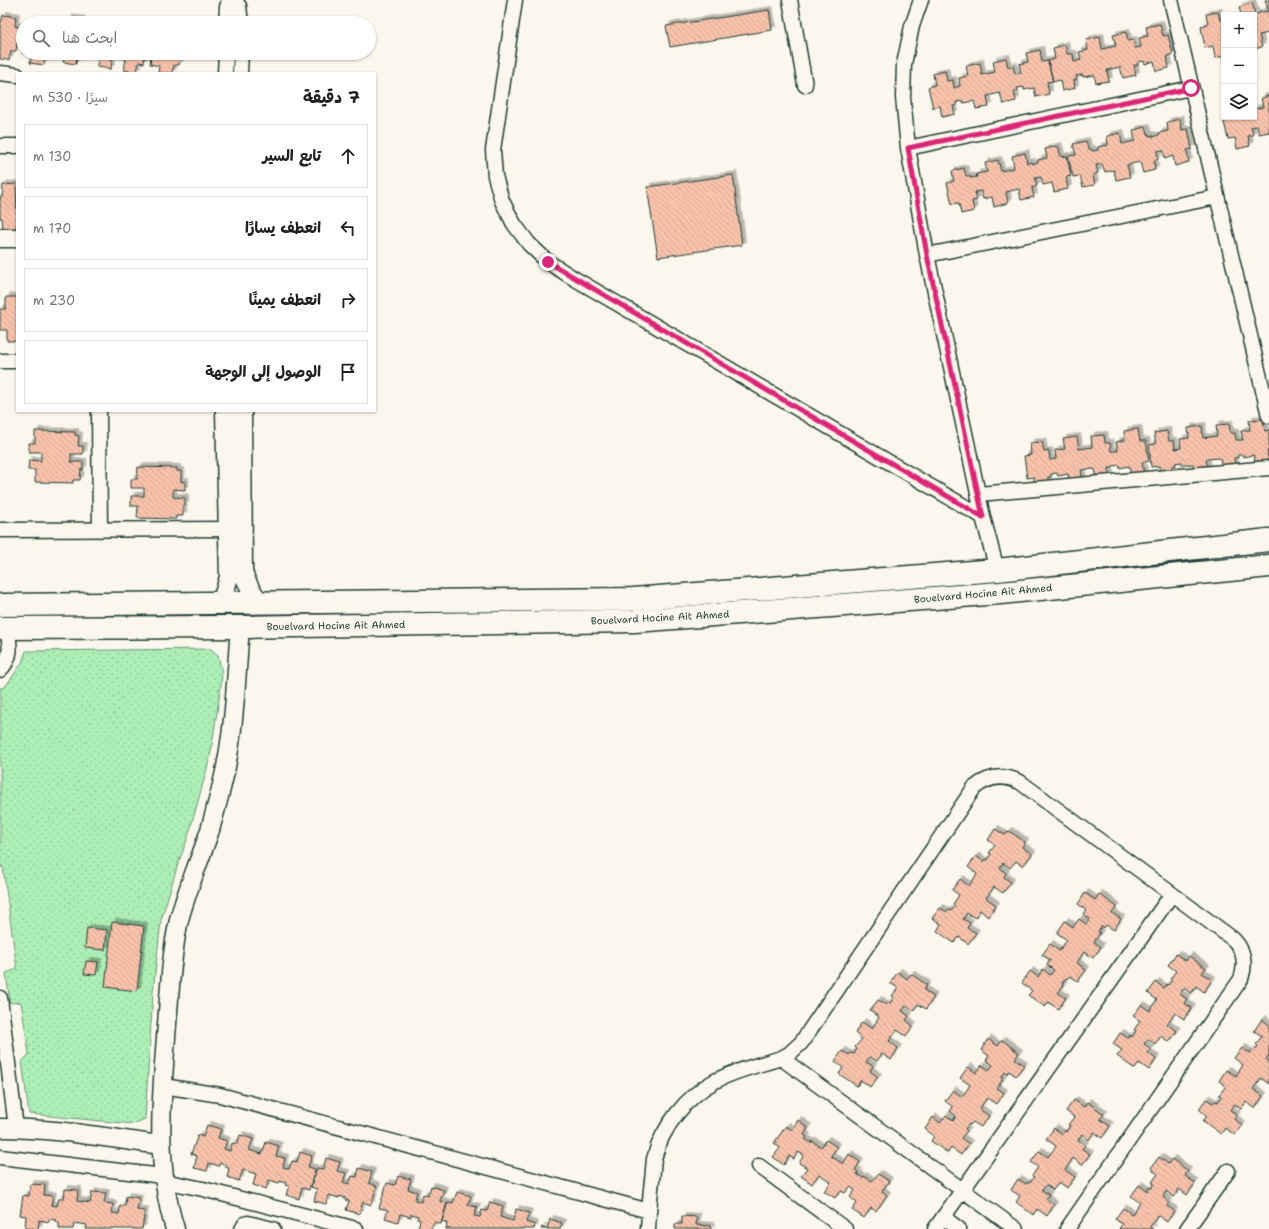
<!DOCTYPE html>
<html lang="ar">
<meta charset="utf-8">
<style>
body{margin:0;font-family:"Shantell Sans","Playpen Sans Arabic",sans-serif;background:#f2f2f2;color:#202124;direction:rtl}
.controls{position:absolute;right:12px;top:12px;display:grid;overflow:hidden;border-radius:0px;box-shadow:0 1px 3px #0004}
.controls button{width:36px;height:36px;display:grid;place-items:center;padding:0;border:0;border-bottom:1px solid #e0e0e0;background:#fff;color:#202124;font:20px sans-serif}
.stop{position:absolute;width:12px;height:12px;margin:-9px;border:3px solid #db2777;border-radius:50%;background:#fff}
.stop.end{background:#db2777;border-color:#fff;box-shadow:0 1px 4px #0008}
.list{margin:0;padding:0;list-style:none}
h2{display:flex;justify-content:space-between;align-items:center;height:52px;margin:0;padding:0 16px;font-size:17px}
h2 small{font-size:13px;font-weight:400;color:#757577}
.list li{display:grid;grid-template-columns:26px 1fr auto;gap:12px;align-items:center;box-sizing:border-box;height:64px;margin:0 8px 8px;padding:0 8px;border:1px solid #e0e0e0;border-radius:0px}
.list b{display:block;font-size:15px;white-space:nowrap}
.list em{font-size:13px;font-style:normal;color:#757577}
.icon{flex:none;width:22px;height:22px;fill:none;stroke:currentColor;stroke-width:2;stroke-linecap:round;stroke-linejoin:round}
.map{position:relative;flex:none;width:1269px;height:1229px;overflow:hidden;direction:ltr}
.search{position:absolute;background:#fff;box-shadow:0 1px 3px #0004;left:16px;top:16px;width:360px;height:44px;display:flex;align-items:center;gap:10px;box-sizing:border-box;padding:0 14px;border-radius:22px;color:#757577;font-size:15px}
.panel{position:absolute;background:#fff;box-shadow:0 1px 3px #0004;left:16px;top:72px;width:360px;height:340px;border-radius:0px;direction:rtl}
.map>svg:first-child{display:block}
.grass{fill:url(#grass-dots);stroke:#669675}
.building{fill:url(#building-back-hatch);stroke:#1f3d34;filter:url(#shadow)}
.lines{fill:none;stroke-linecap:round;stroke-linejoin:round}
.minor-casing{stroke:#1f3d34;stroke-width:17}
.tertiary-casing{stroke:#1f3d34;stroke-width:21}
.primary-casing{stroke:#1f3d34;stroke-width:25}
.minor{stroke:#fbf7ec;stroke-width:14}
.tertiary{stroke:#fbf7ec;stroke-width:18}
.primary{stroke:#fbf7ec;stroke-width:22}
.route{stroke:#db2777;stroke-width:5}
.labels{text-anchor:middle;stroke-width:3;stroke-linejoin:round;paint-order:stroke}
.street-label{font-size:10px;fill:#1f3d34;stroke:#fbf7ec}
</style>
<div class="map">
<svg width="1269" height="1229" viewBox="0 0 1269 1229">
<defs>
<pattern id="grass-dots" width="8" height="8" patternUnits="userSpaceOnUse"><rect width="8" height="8" fill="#adeeb6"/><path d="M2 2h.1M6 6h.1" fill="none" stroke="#94cd9d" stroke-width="1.8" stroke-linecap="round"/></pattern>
<pattern id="building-back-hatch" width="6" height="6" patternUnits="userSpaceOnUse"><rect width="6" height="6" fill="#f8c2ab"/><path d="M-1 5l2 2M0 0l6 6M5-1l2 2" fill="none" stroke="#d4a894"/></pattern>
<filter id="shadow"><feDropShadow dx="3.5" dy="-3.5" stdDeviation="0" flood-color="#0004"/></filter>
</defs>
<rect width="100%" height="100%" fill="#fbf7ec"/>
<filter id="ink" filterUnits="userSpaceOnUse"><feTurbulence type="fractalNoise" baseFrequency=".025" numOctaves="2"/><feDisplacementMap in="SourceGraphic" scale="8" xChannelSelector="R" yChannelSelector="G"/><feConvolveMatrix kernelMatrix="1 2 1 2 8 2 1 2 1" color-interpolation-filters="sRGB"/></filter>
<g filter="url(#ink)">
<path class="grass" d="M211,649l7,6 4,18 -1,12 -11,73 -22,79 -10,27 -17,56 -8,72 -8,127 -12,5 -104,-10 -7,-52 7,-8 -8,-52 -11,1 -4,-30 11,-4 -14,-102h-3v-179l5,-1 17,-24 4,-12z"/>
<path class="building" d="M1265,0h4v33l-10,2 3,12 -8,2v-34h-13l-2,-8 13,-4 3,11 13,-3z
M769,10l3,20 -102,17 -4,-21z
M1218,12l2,8 4,-1v37l-9,2 -2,-12 -8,2 -4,-21 7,-2 -2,-11z
M3,15l13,2 -1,9 4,1 -1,2h5v15l-6,-1 -1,8h-5l-2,9 -9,-1v-33z
M69,18l13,2v3h-13z
M1160,24l3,12 5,-1 5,19 -6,2 2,12 -13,3 -2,-10 -9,3 -1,-3 -6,1v3h-4l2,10 -13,3 -3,-11 -13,3 2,11 -13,2 -2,-8 -11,2v-2l-7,1 1,3 -3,1 1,8 -13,3 -2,-11 -7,2 -5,-21 7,-2 -2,-11 12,-3 2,9h6l1,8 7,-2 -2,-8 9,-2 -2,-10 14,-3 2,12 14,-3 -3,-11 13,-3 2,9 5,-1 2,8 6,-1 -2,-9 9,-2 -2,-9z
M23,46v7h28v1l-5,-1 -2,12 -14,-2 1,-9 -9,-1z
M1040,50l2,12 6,-1 5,20 -6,1 2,12 -13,3 -2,-9 -10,2v-3l-7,1 1,3h-4l2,10 -13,3 -3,-11 -13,3 2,11 -13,2 -2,-8 -11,2v-2l-7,1 1,3 -4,1 2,8 -13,3 -2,-11 -7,2 -5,-21 7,-2 -2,-11 12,-3 2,10 6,-1 1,8 6,-2 -1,-8 9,-2 -2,-10 14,-3 2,12 13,-3 -2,-11 13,-3 2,9 5,-1 2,8 6,-1 -2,-9 9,-2 -2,-9z
M65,53h18l-1,2 -5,-1 -1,10 -13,-2z
M89,53h92l-2,12h-5l-2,8h-14l1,-7 -9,-2 1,-9h-6l-1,8 -5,-1 -2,10 -13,-2 2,-11 -14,-2 -1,12 -14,-2 1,-10 -9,-1z
M1269,96v37v-1l-10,2 -2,-8 -6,1 2,8 -5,1 2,10 -13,3 -2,-11 -7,1 -5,-21 31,-1v-8l9,-2 -2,-9z
M1180,119l2,11 6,-1 4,20 -5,1 2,12 -14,4 -2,-10 -8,3 -2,-9 -6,1 1,8 -4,2 1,9 -12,3 -3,-11 -13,3 3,12 -14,3 -2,-10 -9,2 -3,-8 -6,1 2,8 -5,2 2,10 -12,2 -3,-11 -7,1 -5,-21 8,-1 -3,-11 13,-3 2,8h3l1,2 6,-1v-3l10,-2 -1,-9 13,-3 2,11 13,-3 -2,-11 13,-3 3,9 4,-1v2l6,-2v-2l9,-2 -1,-9z
M1058,146l3,11 6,-1 4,20 -5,1 2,12 -14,3 -2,-9 -9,2 -2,-8 -6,1 2,8 -5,2 2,9 -13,3 -2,-11 -13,3 2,11 -14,4 -2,-10 -9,2 -2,-8 -6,1 2,8 -5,1 2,10 -13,3 -2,-11 -7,1 -5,-21 7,-2 -2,-10 12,-3 2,8h4v2l7,-1 -1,-3 11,-2 -2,-9 13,-3 3,11 13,-3 -2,-12 13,-3 2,10 4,-1 1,2 6,-2v-2l9,-2 -2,-9z
M733,175l9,70 -84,12 -11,-70z
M16,184l1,36 -1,9h-13l-1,-11h-2v-21h2l1,-12z
M6,297h11v44h-10v-11h-7v-21h6z
M1263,419l2,12 4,-1v21h-2l2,12 -14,2 -1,-10 -10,2v-2h-6v2l-4,1 1,9 -13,2 -2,-11 -14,1 2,12 -14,1 -1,-8 -11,1v-3l-7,1 1,3h-4l1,9 -13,2 -1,-11 -8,1 -2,-22 7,-1 -2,-11 13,-2 2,10h5l1,8 6,-1 -1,-9 9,-1 -1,-10 14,-2 1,12 14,-2 -1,-11 13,-1 1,9h5l1,7h7l-2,-9 9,-1 -1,-10z
M1138,429l2,12h6l3,20 -7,1 2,12 -13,1 -2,-9 -9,2 -1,-3 -6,1v2h-4l1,10 -13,2 -2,-11 -14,1 2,11 -13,2 -2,-9 -10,2 -1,-3 -6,1v3h-3v9l-13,2 -1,-11 -7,1 -3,-22 7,-1 -1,-12 12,-1 2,10 5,-1 1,9 6,-1 -1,-9 10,-1 -2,-10 14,-2 2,12 13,-2 -1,-11 13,-1 1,8h5l1,8h7l-2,-9 9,-2 -1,-9z
M35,431l40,1v3l4,1 -1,10h5v8h-12v8h12v8l-2,-1 -1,11h-7v3l-38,-1v-12h-7l1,-10 12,1v-9h-12v-9h6z
M138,467l39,1v3h4v11l4,-1v9l-12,-1v8l12,1v8l-2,-1v11h-7v3l-39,-1 1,-12h-7v-10h13v-8h-13v-9h6z
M995,829l10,6 4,-4 16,11 -3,5 10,7 -9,12 -7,-5 -6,7 -7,-5 -3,5 6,5 -2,4 7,5 -8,11 -9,-6 -8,11 10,7 -8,12 -8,-7 -5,8 -8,-5 -4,6 7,4 -3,5 9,5 -8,11 -9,-7 -5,6 -17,-12 4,-7 -9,-6 8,-10 7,4 2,-2 2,1 4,-5 -2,-2 6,-9 -7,-5 8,-11 9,7 8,-12 -9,-7 8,-11 8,6 2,-3 2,1 3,-6 -2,-1 6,-8 -7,-5z
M1085,893l10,7 4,-6 18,13 -5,6 9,6 -7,11 -8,-5 -2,3 -2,-2 -4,6 2,1 -6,9 7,5 -8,11 -9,-6 -7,11 9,7 -8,11 -8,-5 -3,3 -1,-1 -4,5 2,2 -6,8 8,5 -8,11 -10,-7 -3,5 -17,-12 4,-4 -10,-8 8,-12 8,6 5,-8 7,6 4,-5 -7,-5 3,-5 -8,-5 8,-11 9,7 8,-11 -10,-7 8,-12 8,6 6,-8 7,5 4,-5 -7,-5 3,-4 -8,-6z
M112,922l32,4 -7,65 -32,-4z
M87,928l20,2 -2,20 -20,-2z
M1176,954l10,7 3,-5 17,12 -4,5 10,7 -8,12 -8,-6 -5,8 -7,-6 -4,6 7,5 -3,4 8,5 -8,11 -9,-6 -8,11 10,7 -8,11 -8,-6 -6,8 -7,-5 -4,5 7,5 -3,4 8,6 -7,11 -10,-7 -4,6 -18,-13 5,-6 -9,-6 7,-11 8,5 2,-3 2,2 4,-6 -2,-1 6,-9 -7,-5 8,-11 9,6 7,-11 -9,-7 8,-11 8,6 3,-4 1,1 4,-5 -2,-1 6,-8 -8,-6z
M86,961l12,1 -2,13 -12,-1z
M898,972l9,7 4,-5 16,11 -3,5 10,7 -8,12 -8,-5 -5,7 -7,-5 -4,5 7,5 -3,4 7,6 -7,10 -9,-6 -8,11 9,7 -7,12 -9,-6 -5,7 -7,-4 -4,5 7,4 -3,5 8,6 -8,10 -9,-7 -4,6 -18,-12 4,-6 -8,-7 7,-10 7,4 2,-2 3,1 3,-5 -2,-2 7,-8 -7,-6 7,-11 10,7 7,-12 -9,-7 8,-10 8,5 2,-3 2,1 4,-5 -2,-2 6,-8 -8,-5z
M1262,1019l7,6v30l-3,4 3,2v23l-8,-6 -8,11 10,7 -8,12 -9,-6 -5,7 -7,-5 -4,6 7,4 -3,5 8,6 -7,10 -10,-7 -4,6 -18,-13 4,-5 -8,-7 7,-10 7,4 2,-2 3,1 3,-5 -2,-2 7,-9 -7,-5 7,-11 10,6 7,-11 -9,-7 8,-10 8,5 2,-3 2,1 4,-5 -2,-2 6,-8 -8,-5z
M988,1039l10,7 4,-6 17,13 -4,6 9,6 -8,11 -7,-5 -2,3 -2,-2 -4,6 2,1 -6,9 7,5 -8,11 -9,-6 -8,11 10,7 -8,11 -8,-5 -3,3 -1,-1 -4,5 2,2 -6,7 8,6 -8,11 -10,-7 -3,5 -17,-12 3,-5 -9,-7 8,-12 7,6 6,-8 7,6 3,-5 -6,-5 3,-4 -8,-6 8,-11 9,7 8,-12 -10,-7 8,-11 8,6 6,-8 7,5 4,-5 -7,-5 3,-4 -8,-6z
M1074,1100l10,7 3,-5 17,12 -4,5 10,7 -8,12 -8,-6 -5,8 -7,-6 -4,6 7,5 -3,4 8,5 -8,11 -9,-7 -8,12 10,7 -8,11 -8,-6 -6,8 -7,-5 -4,5 7,5 -3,4 8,6 -7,11 -10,-7 -4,6 -17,-13 4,-6 -9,-6 7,-11 8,5 2,-2 2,1 4,-6 -2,-1 6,-9 -7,-5 8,-11 9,6 8,-11 -10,-7 8,-11 8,6 3,-4 1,2 4,-6 -2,-1 6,-8 -8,-6z
M798,1120l10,8 -4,7 3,2 -2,2 6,4 1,-2 9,6 5,-7 11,7 -6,9 12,8 6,-10 11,8 -5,8 3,2 -1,2 6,4 1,-2 8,5 6,-7 11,7 -7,10 5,4 -11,16 -5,-3 -7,10 -12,-8 5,-7 -7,-6 5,-7 -5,-3 -5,6 -4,-2 -6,7 -11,-7 7,-9 -12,-8 -7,10 -11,-8 6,-8 -8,-5 5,-8 -6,-3 -4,7 -5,-3 -5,9 -11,-8 7,-9 -6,-5 12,-17 6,4z
M207,1125l14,4 -3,9 9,3 -3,8 6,2 2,-8 5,1 3,-9 13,4 -4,11 13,4 4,-12 13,4 -3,10 9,2 -2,9 6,2 3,-8 5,1 3,-10 12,4 -4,11 7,2 -6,21 -7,-2 -3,11 -13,-4 3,-9 -4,-1 1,-2 -6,-2 -1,2 -10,-3 -3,9 -13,-4 3,-11 -13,-4 -4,11 -12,-4 2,-9 -4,-1 1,-2 -6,-2 -1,3 -10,-3 -2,8 -13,-3 3,-12 -6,-2 7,-19 5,2z
M1159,1157l9,7 4,-5 16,12 -3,5 10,7 -8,12 -8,-6 -5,8 -8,-6 -3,6 6,5 -2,4 7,5 -7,11 -10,-7 -7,12 3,2h-34l3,-5 -7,-5 8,-11 9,6 8,-11 -9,-7 8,-11 8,6 2,-4 2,2 3,-6 -2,-1 6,-8 -7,-6z
M326,1158l14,4 -3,9 9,2 -3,9 6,2 3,-8 5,1 2,-9 13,4 -3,11 8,3 -6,19 -8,-3 -4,12 -13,-4 3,-9 -4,-1v-2l-6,-2v2l-10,-3 -3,9 -12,-3 3,-12 -6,-2 6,-19 6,1z
M398,1176l13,3 -3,10 9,3 -2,8 6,2 2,-8 5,2 3,-10 13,4 -4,11 7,2 -6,21 -7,-2 -3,7h-10l-3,-1 2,-8 -3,-1 1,-3 -7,-2v3l-11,-3 -2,8 -13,-4 3,-8 -9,-2 8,-25 8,2z
M30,1184l15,1 -1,10 9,1 -2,9 6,1 2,-8h5l1,-9 13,1 -1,11 13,2 2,-11 14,1 -2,10 9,1 -1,9 7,1 1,-8h5l1,-10 13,2 -2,12 8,1 -3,18h-24l-7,-1v1h-25l1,-4 -13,-2 -1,6h-14v-6l-4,-1 1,-2 -7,-1v3l-10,-2 -1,9 -13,-1 1,-12 -6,-1 3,-20 6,1z
M457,1192l14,4 -3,9 9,2 -3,9 6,1 2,-7 5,1 3,-9 13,4 -3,11 13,4 3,-12 13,4 -3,9 9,3 -1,4h-88l1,-6 -5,-2 6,-19 5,1z
M682,1216l15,1 -1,8 15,1v3h-36v-5h7z
M550,1219l12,4 -2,6h-19l1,-2 5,2z"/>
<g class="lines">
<g class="minor-casing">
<path id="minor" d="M234,0l5,6 2,17
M515,0l-22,150 2,26 7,25 12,23 15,20 19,18 22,14 413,241
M790,0l15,85
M921,0l-9,26 -8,38 -1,33 5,51 19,107 56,262 14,53
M1171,0l98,416
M226,23l1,-16 2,-7
M0,73l17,2
M225,73l1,-20
M240,73l1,-20
M0,146h17
M908,148l283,-60
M927,255l290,-58
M0,361h17
M99,411l1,119
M979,494l290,-26
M0,530l238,-1
M0,670c13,-13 10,-25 7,-42
M0,998l16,130
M781,1058l235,171
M163,1086l57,9 429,116
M0,1157l163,19
M759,1166l86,63
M164,1181l39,8 153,40
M943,1217l16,12
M242,1229l3,-5 3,-1 25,6
M648,1229c1,-16 2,-33 4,-49 1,-7 1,-14 2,-21 8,-32 32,-62 61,-78 21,-11 44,-16 66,-23l8,-4 12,-11 173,-255c14,-12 29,-14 46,-6l213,157c12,12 13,25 8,40l-174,250
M935,1229l237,-335
M1187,1229l41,-58"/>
</g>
<g class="tertiary-casing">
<path id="tertiary" d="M0,238h17
M242,411l1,161c4,13 9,21 18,31
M219,603l5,-9 5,-17 -4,-166
M0,1128c54,0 108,10 161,17
M175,1229c-21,-67 -13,-136 -8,-205 3,-34 4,-70 12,-104 8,-31 21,-60 31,-90 5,-18 10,-36 14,-54 11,-48 12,-100 16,-149"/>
</g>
<g class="primary-casing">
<path id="primary" d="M0,605l633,-6 364,-29 272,-30
M0,628l240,-1 395,-6 365,-28 269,-27"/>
</g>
<use href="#minor" class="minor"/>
<use href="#tertiary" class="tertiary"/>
<use href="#primary" class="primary"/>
</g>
</g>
<g class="lines" filter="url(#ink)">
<path class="route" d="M548,262l435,255 -56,-262 -19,-107 283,-60"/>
</g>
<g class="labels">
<g class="street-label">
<text transform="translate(983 593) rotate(-5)" y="4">Bouelvard Hocine Ait Ahmed</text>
<text transform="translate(660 617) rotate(-3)" y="4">Bouelvard Hocine Ait Ahmed</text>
<text transform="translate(336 625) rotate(-1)" y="4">Bouelvard Hocine Ait Ahmed</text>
</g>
</g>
</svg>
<div class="controls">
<button>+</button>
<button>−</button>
<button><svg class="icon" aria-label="layers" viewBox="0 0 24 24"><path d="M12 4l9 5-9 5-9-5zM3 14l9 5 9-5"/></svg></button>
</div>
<div class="stop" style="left:1191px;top:88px"></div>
<div class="stop end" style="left:548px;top:262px"></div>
<div class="search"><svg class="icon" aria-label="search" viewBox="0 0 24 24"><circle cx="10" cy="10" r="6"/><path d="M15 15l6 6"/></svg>ابحث هنا</div>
<section class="panel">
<h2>7 دقيقة<small>سيرًا · 530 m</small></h2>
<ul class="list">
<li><svg class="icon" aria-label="ahead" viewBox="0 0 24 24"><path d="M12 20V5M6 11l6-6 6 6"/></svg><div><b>تابع السير</b></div><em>130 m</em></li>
<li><svg class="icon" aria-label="left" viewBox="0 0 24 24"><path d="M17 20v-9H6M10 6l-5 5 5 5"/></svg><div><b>انعطف يسارًا</b></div><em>170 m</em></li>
<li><svg class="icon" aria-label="right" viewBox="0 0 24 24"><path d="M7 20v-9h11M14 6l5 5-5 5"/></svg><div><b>انعطف يمينًا</b></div><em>230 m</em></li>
<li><svg class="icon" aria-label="arrive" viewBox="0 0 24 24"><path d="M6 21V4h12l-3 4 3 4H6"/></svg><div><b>الوصول إلى الوجهة</b></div></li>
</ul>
</section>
</div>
